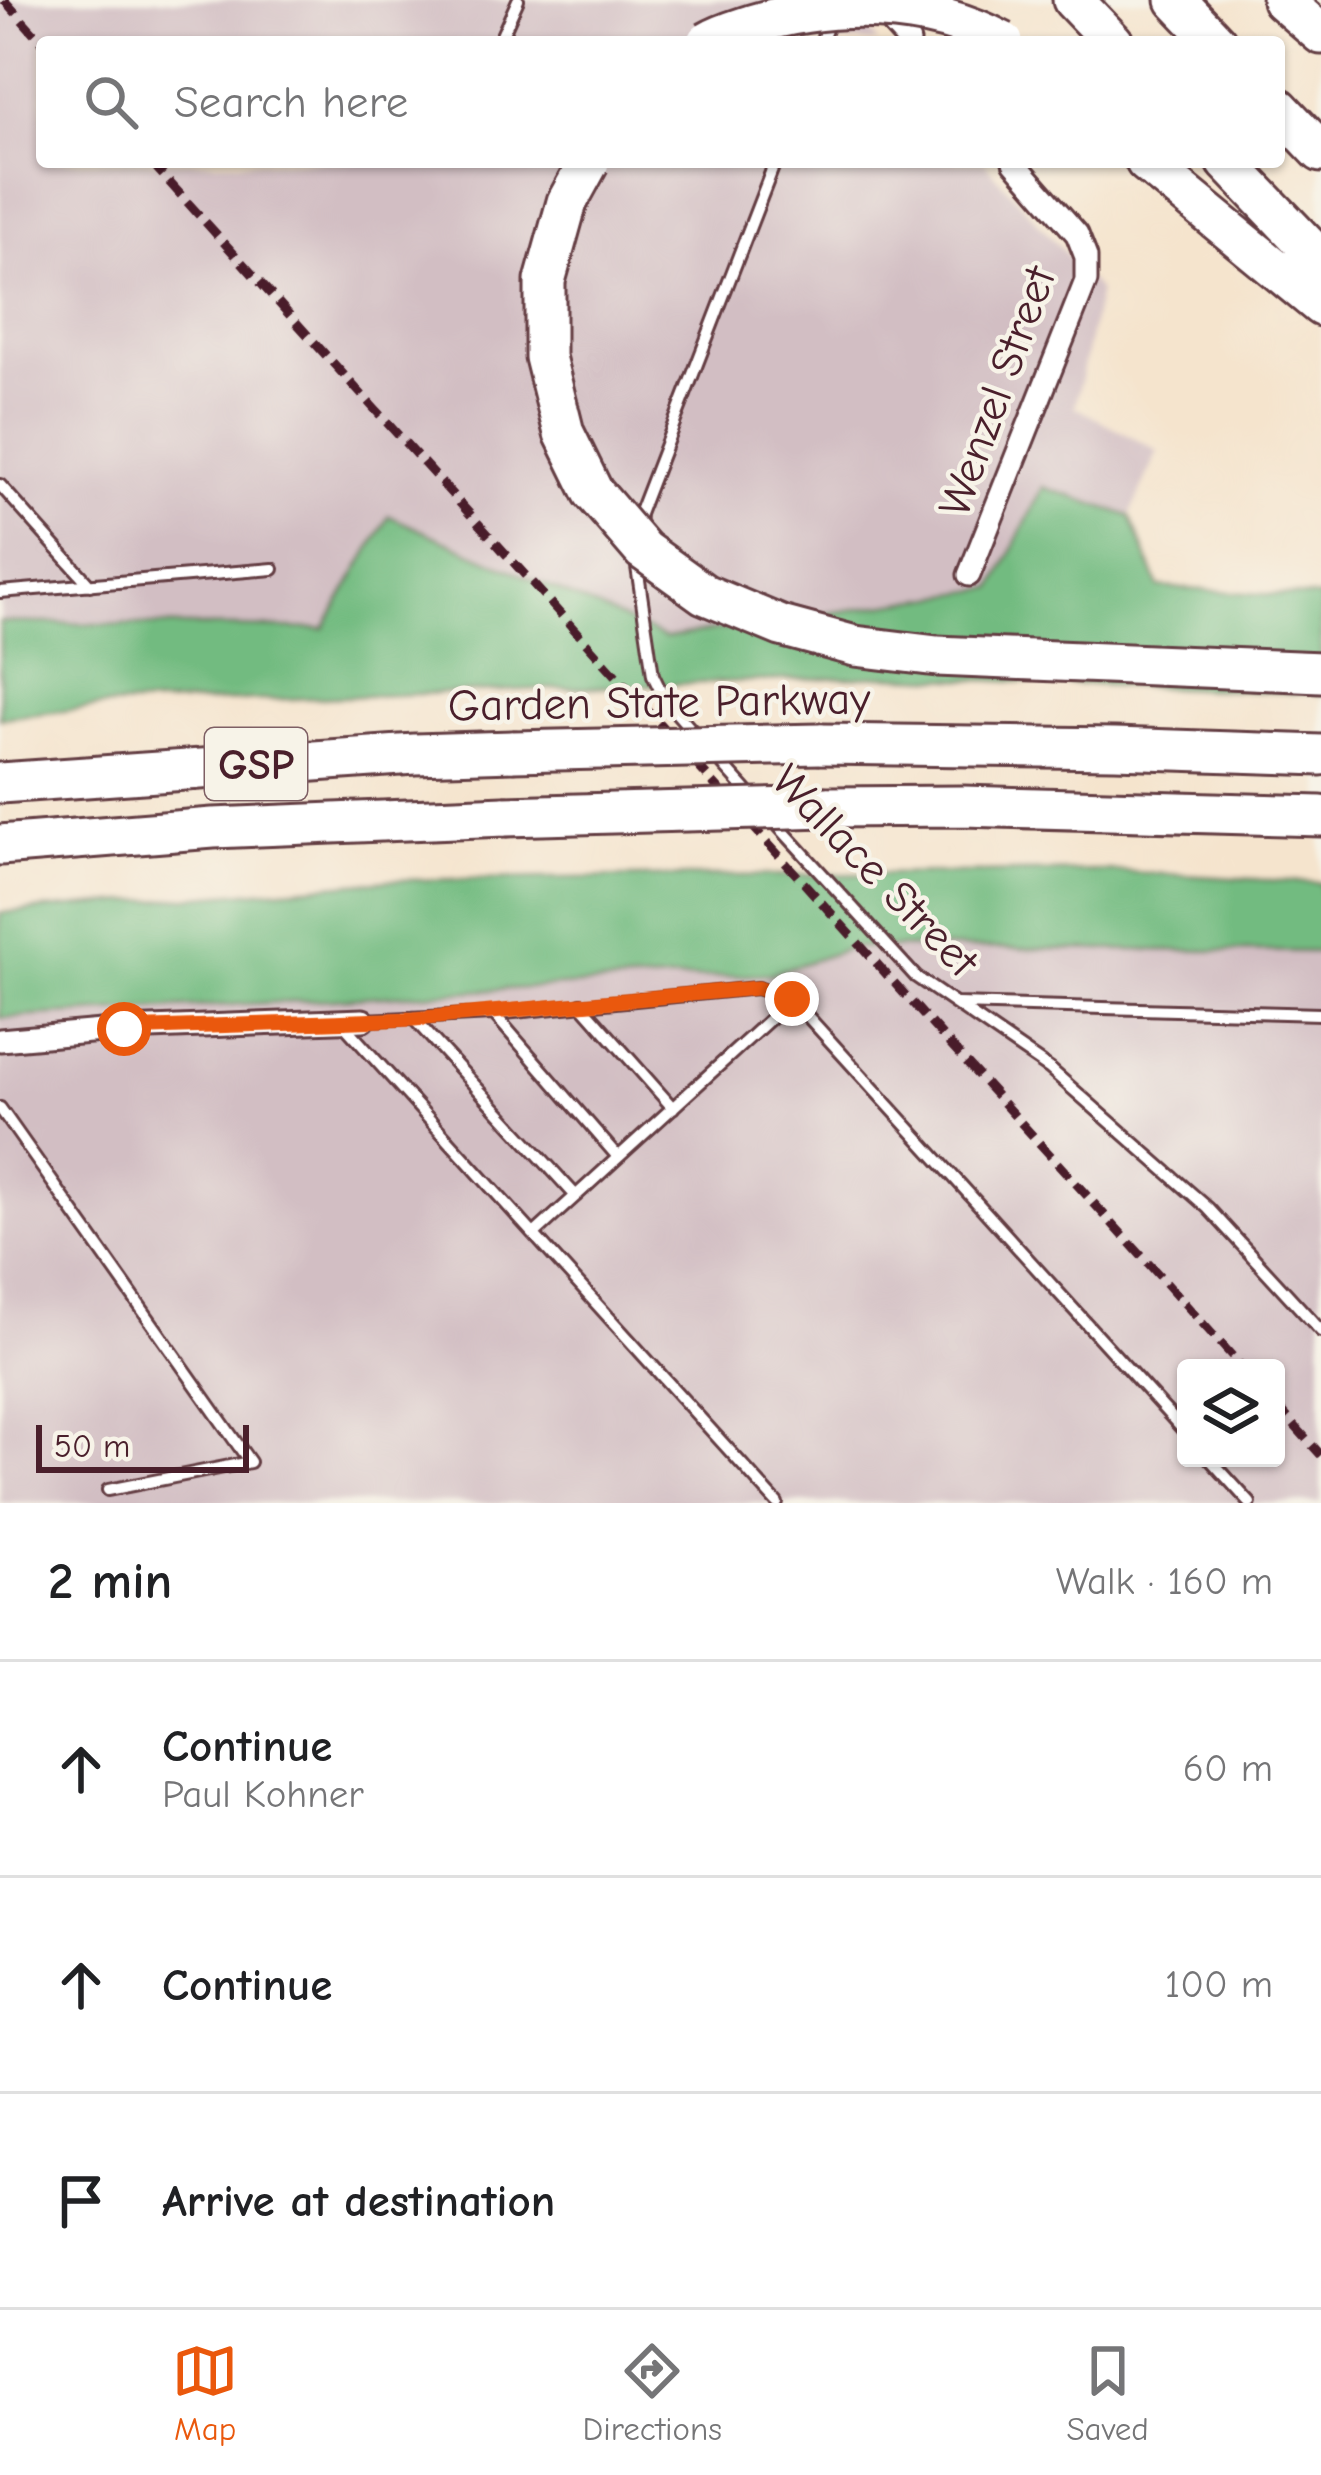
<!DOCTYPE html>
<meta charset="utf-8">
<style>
body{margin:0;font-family:"Comic Neue",sans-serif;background:#f6f6f6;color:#202124}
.controls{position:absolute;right:36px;bottom:36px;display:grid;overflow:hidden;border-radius:12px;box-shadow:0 3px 9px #0004}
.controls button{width:108px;height:108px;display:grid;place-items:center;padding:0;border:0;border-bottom:3px solid #e0e0e0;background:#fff;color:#202124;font:60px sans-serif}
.scale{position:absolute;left:36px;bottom:30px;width:213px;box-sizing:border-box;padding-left:12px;border:6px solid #4a1f2b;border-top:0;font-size:33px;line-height:42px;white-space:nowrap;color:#4a1f2b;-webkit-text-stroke:9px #f7f3e8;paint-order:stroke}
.stop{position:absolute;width:36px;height:36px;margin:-27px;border:9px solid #ea580c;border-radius:50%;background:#fff}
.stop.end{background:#ea580c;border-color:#fff;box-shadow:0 3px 12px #0008}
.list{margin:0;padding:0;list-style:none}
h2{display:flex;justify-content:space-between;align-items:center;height:156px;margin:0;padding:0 48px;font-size:51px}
h2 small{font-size:39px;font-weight:400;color:#757577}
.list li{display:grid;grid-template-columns:78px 1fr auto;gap:36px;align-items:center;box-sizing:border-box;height:216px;padding:0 48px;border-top:3px solid #e0e0e0}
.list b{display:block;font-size:45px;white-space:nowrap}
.list p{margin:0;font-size:39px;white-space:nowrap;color:#757577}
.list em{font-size:39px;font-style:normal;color:#757577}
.icon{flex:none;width:66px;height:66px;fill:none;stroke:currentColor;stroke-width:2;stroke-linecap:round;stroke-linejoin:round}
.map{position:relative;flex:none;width:1321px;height:1503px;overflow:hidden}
.search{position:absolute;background:#fff;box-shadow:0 3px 9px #0004;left:36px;right:36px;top:36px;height:132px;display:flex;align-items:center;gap:30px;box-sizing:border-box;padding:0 42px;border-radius:12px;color:#757577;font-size:45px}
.sheet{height:804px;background:#fff}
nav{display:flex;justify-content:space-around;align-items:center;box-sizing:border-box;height:168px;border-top:3px solid #e0e0e0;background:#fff;font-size:33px;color:#757577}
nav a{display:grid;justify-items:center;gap:6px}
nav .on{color:#ea580c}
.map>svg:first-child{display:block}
.industrial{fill:#d2bec3;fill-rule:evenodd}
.forest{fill:#72bb80;stroke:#5e6d56;stroke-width:3}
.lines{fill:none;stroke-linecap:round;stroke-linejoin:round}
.lane-casing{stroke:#643d43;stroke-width:16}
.street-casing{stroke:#643d43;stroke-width:27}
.highway-casing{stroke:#643d43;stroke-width:45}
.lane{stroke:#fff;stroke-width:10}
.street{stroke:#fff;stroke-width:21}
.highway{stroke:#fff;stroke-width:39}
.rail{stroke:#4a1f2b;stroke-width:9;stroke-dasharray:18 9;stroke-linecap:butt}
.highway-bridge-casing{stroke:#643d43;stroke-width:45;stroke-linecap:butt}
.highway-bridge{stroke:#fff;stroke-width:39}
.route{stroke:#ea580c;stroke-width:15}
.labels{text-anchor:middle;stroke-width:9;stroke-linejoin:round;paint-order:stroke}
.shield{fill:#f7f3e8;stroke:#7e5f64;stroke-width:3}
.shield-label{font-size:42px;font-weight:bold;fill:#4a1f2b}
.street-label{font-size:45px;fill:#4a1f2b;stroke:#f7f3e8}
</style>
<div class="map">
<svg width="1321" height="1503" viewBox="0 0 1321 1503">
<rect width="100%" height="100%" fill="#f7f3e8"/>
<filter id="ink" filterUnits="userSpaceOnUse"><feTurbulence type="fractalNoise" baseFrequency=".00833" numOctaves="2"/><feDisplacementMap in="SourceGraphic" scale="24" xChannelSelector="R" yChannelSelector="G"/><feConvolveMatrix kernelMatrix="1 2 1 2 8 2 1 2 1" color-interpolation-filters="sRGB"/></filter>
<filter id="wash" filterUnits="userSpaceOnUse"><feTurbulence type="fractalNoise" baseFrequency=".004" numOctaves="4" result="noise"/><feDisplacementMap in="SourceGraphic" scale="48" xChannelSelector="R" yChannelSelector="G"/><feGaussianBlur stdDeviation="2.7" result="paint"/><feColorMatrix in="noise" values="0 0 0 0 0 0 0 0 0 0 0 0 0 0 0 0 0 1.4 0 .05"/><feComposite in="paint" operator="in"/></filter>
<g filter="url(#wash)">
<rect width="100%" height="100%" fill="#f5e4cd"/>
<path class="industrial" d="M0,0h842l36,42h-836v120h942l115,129 -24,116 83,44 -28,65 -87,-29 -48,101 -330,50 -276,-122 -65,113 -324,-7z
M854,947l467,5v551h-1321v-485l771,-44zM1186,1368h90v90h-90z"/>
<path class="forest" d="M1043,487l87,29 29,71 162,11v96l-437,-18 -776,30 -108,12v-96l324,7 65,-113 276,122 329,-50z
M1112,871l209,12v69l-467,-5 -83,27 -771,44v-105l389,-33z"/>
</g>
<g filter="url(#ink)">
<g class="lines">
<g class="lane-casing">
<path id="lane" d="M499,42l19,-42
M821,42l9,-22
M0,485l90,100
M638,529l1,-15 136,-352
M636,560l17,115 12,25 31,35
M0,592l273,-23
M717,758l36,40
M773,820l143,157 134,92 158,139 113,123
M581,1004l92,104
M957,1004l364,10
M494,1014l124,143
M414,1019l162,177
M364,1020l130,-6 263,-26 35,11 394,434
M343,1024l434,479
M0,1108l250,354 -142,28
M534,1234l258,-235
M1209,1458l41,45"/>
</g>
<g class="street-casing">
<path id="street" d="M879,9l30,33
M969,575l117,-294v-24l-9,-23 -63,-72
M0,1040l124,-11 239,-9"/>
</g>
<g class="highway-casing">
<path id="highway" d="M1073,0l40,42
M1176,0l40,42
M1282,0l39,34
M1279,108l42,44
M1146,162l175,144
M1227,162l94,98
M855,646l82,10 384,16
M820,744l295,4 206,7
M0,783l415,-29 98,-3
M827,807l136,-1 358,10
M0,845l213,-17 292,-12"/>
</g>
<use href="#lane" class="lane"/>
<use href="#street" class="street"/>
<use href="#highway" class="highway"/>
<path class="rail" d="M4,0l38,42
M151,162l1092,1206
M1276,1405l45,50"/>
<g class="highway-bridge-casing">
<path id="highway-bridge" d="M708,42c13,-8 28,-12 43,-17 82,-25 175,-24 252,17
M589,162l-22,40 -22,79v76l19,76 29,59 50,58 61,44 77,32 74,20
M513,751l307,-7
M505,816l322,-9"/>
</g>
<use href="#highway-bridge" class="highway-bridge"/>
</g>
</g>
<g class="lines" filter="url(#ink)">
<path class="route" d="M124,1029l290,-10 343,-31 35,11"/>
</g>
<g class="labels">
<rect class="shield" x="205" y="728" width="102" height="72" rx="9"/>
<g class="shield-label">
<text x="256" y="779">GSP</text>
</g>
<g class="street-label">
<text transform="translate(996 391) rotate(-70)" y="16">Wenzel Street</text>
<text transform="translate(659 701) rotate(-1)" y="16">Garden State Parkway</text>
<text transform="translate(876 870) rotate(46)" y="16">Wallace Street</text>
</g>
</g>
</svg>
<div class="controls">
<button><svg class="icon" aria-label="layers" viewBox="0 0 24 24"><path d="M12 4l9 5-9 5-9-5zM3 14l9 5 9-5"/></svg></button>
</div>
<div class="scale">50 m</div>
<div class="stop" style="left:124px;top:1029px"></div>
<div class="stop end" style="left:792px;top:999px"></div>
<div class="search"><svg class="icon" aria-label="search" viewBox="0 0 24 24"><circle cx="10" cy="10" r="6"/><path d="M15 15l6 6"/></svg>Search here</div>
</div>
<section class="sheet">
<h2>2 min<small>Walk · 160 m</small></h2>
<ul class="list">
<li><svg class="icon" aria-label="ahead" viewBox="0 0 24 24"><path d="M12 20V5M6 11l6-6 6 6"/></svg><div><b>Continue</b><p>Paul Kohner</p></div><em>60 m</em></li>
<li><svg class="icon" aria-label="ahead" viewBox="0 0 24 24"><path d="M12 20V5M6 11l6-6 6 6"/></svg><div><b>Continue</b></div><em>100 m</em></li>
<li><svg class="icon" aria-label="arrive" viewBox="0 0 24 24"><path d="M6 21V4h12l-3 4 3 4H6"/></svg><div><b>Arrive at destination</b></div></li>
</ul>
</section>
<nav>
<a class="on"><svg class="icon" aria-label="map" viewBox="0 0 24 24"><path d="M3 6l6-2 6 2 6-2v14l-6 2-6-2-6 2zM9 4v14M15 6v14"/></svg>Map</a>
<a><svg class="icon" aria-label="directions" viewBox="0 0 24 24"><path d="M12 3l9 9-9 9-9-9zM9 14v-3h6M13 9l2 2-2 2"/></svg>Directions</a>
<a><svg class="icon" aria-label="saved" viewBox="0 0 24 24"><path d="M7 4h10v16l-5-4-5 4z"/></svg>Saved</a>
</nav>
